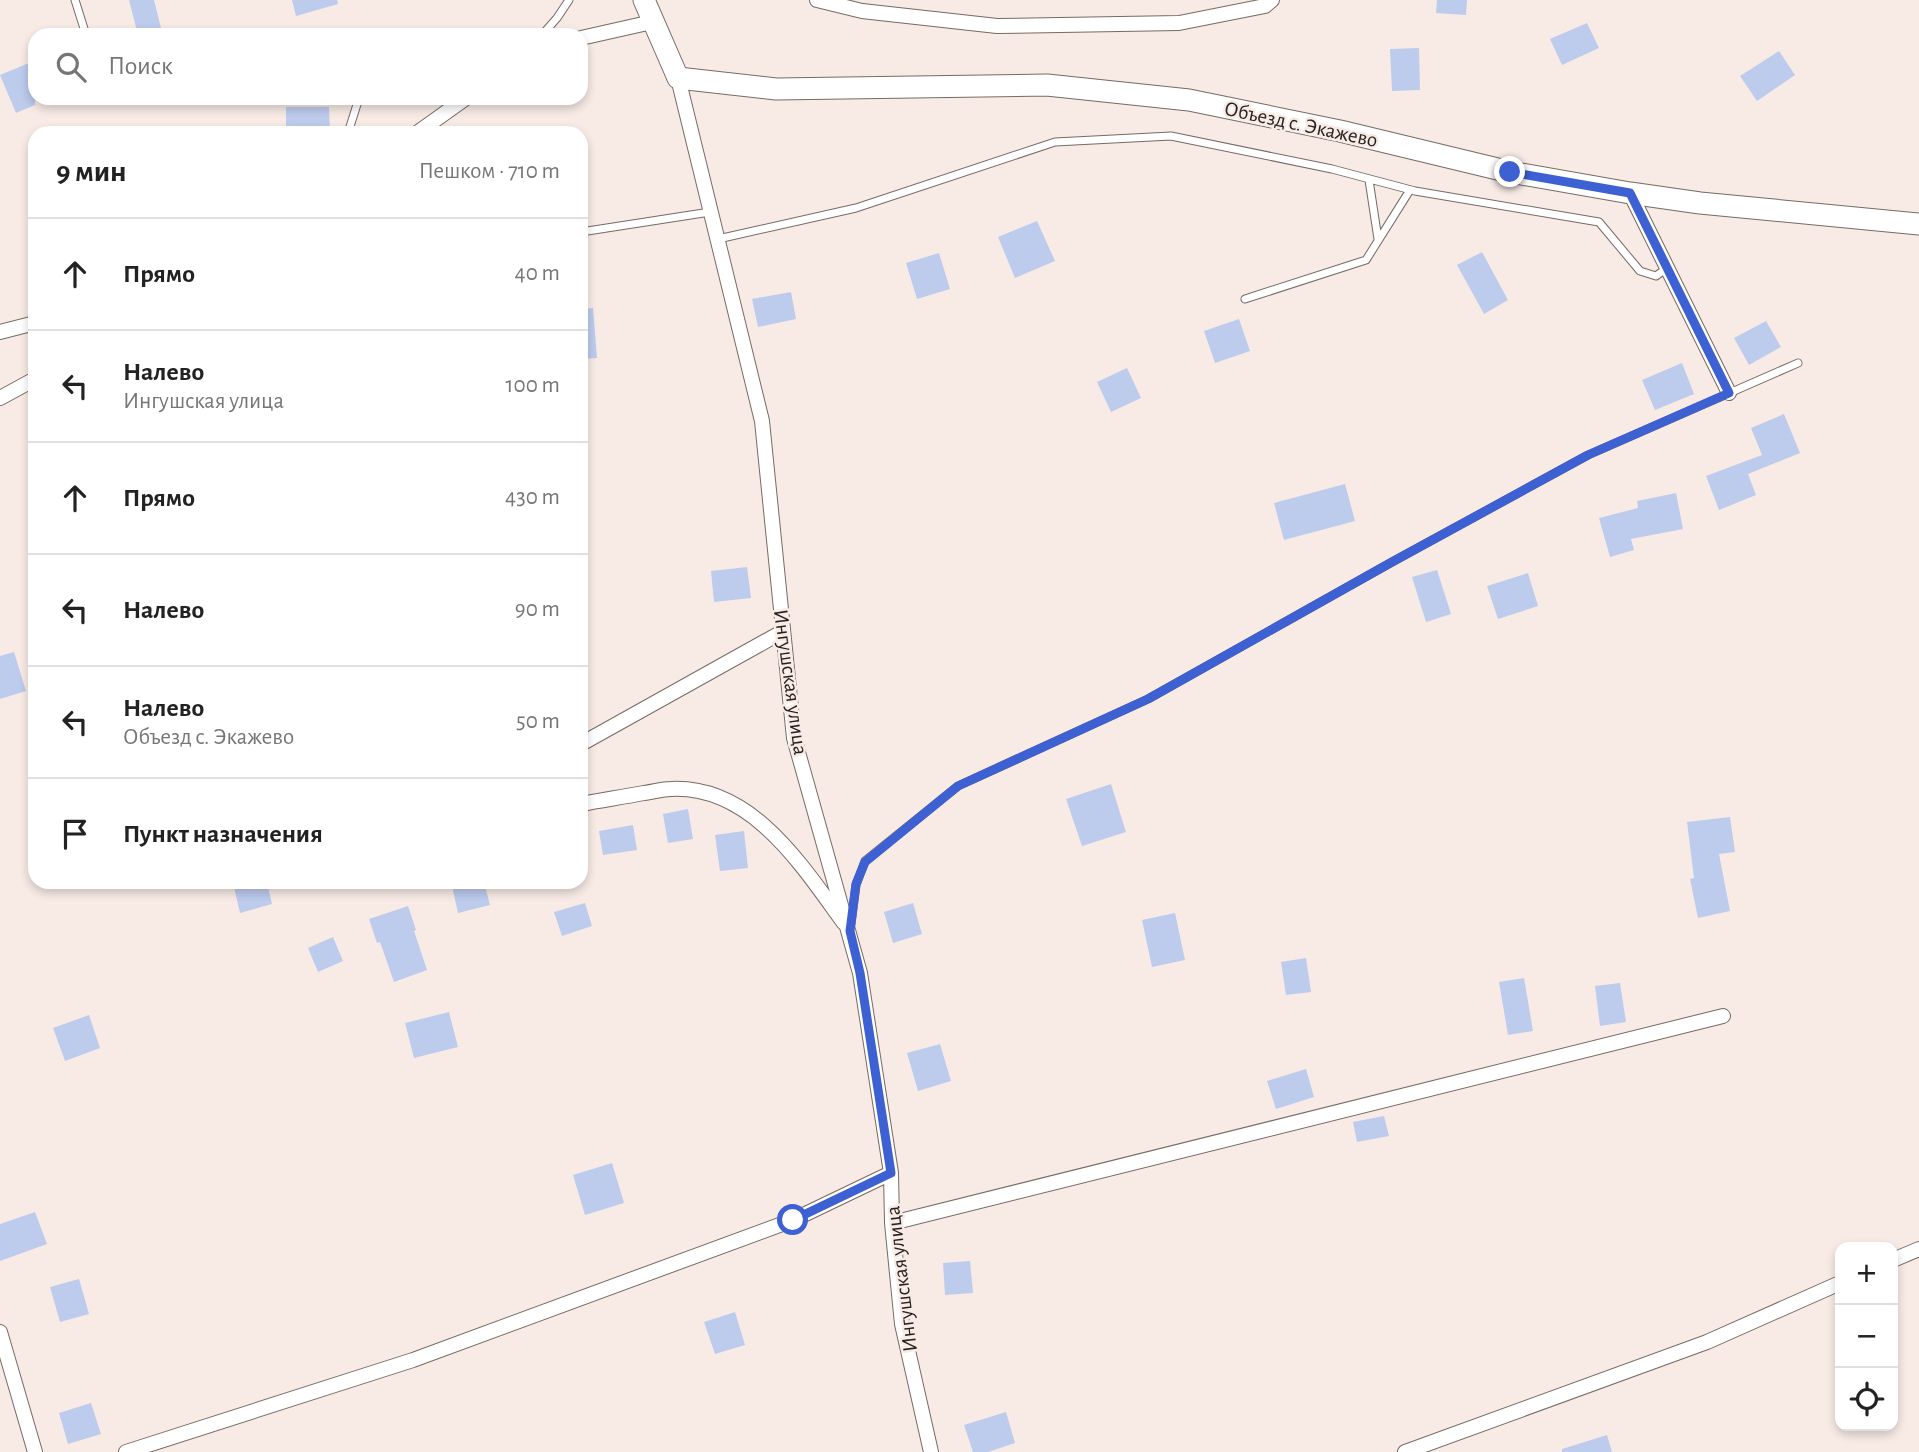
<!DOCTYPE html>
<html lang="ru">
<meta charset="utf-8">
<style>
body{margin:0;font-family:"Alegreya Sans",sans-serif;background:#f2f2f2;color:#222}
.controls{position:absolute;right:21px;bottom:21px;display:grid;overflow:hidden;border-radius:14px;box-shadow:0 4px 10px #0003}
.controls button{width:63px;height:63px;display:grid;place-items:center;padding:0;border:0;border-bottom:2px solid #e0e0e0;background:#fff;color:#222;font:35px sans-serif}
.stop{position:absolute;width:21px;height:21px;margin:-16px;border:5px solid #3d60d2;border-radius:50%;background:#fff}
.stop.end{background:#3d60d2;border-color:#fff;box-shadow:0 2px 7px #0008}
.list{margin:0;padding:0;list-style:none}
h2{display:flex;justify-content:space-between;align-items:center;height:91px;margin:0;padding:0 28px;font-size:30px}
h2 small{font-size:23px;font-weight:400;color:#767676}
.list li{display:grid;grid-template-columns:46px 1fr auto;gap:21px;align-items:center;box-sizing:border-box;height:112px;padding:0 28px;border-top:2px solid #e0e0e0}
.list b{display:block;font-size:26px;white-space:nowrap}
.list p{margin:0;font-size:23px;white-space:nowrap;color:#767676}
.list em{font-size:23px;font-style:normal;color:#767676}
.icon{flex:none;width:38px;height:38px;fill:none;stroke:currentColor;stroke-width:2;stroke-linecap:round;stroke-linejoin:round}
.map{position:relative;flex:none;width:1919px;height:1452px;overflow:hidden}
.search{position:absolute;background:#fff;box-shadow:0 4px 10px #0003;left:28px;top:28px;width:560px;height:77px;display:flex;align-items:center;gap:18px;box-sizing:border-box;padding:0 24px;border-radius:21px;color:#767676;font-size:26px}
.panel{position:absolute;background:#fff;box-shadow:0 4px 10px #0003;left:28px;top:126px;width:560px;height:763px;border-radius:21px}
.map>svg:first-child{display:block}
.building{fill:#bdcbed}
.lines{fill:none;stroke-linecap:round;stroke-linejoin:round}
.lane-casing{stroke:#766a65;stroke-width:9}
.street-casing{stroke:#766a65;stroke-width:16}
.secondary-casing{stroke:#766a65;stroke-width:23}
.lane{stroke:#fff;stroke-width:7}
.street{stroke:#fff;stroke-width:14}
.secondary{stroke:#fff;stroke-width:21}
.route{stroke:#3d60d2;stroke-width:9}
.labels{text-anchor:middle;stroke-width:5;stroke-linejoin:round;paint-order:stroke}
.street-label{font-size:21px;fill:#26211f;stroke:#f8ebe5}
</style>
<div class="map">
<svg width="1919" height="1452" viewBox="0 0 1919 1452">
<rect width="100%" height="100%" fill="#f8ebe5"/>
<path class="building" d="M129,0h25l8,32 -12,3h-12z
M292,0h45l1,4 -42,12z
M1437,0h30l-1,15 -30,-2z
M1587,23l12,25 -37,17 -12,-26z
M1419,48l1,42 -28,1 -2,-42z
M1779,51l16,24 -38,26 -17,-25z
M29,63l6,15v27l-19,8 -16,-38z
M286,107h43l1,26h-44z
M1037,221l18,40 -40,17 -17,-41z
M1482,252l26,48 -24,14 -27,-49z
M939,253l11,36 -33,10 -11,-36z
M791,292l5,27 -38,8 -6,-28z
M593,308l4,50 -16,1v-50z
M1239,319l11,32 -35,12 -11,-32z
M1766,321l15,26 -32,18 -15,-27z
M1682,363l12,31 -39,16 -13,-30z
M1127,368l14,30 -30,14 -14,-30z
M1784,414l16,39 -52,21 8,21 -37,15 -13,-34 56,-21 -11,-27z
M1345,484l10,37 -71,19 -10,-37z
M1676,493l7,36 -52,10 3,11 -24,7 -11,-39 39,-10 -1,-7z
M747,567l4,31 -37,4 -3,-31z
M1437,570l14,44 -25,8 -14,-45z
M1528,573l10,33 -40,13 -11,-33z
M14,652l12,39 -26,8v-43z
M1111,784l15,48 -44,14 -16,-47z
M688,809l5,30 -25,4 -5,-29z
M1730,817l5,35 -16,2 11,57 -32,7 -8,-39 4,-1 -7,-56z
M633,825l4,25 -34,5 -4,-24z
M744,831l4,37 -28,3 -5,-36z
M254,882h13l5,22 -32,9 -6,-26z
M467,882h17l6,23 -32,8 -6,-27z
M585,903l7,23 -30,10 -8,-24z
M913,903l9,31 -29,9 -9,-31z
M408,906l8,24 -2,1 13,39 -33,12 -14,-40 -3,1 -8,-24z
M1175,913l10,47 -33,7 -10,-47z
M333,937l10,24 -25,11 -10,-24z
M1306,958l5,34 -25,3 -5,-33z
M1524,978l9,53 -25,4 -9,-53z
M1620,983l6,39 -26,4 -5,-40z
M449,1012l9,35 -44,11 -9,-35z
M89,1015l11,33 -35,13 -12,-33z
M940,1044l11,37 -33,10 -11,-38z
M1306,1069l8,28 -38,12 -9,-28z
M1384,1116l5,20 -32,6 -4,-20z
M612,1163l12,40 -39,12 -12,-40z
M35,1212l12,32 -47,17v-37z
M970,1261l3,32 -28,2 -2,-32z
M79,1279l10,35 -29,8 -10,-35z
M735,1312l10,33 -30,9 -11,-32z
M91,1403l10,31 -33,10 -9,-31z
M1006,1412l9,31 -27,9h-15l-9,-27z
M1607,1435l5,17h-50v-3z"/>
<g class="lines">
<g class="lane-casing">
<path id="lane" d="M75,0l11,35
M542,35l15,-17 12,-18
M348,133l11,-35
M1369,180l9,59
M581,232l129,-20
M718,239l138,-31 199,-66 116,-6 161,33 83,22 184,31 41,49 16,5 11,-8
M1245,299l121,-39 44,-70
M851,924l5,-39 9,-24 93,-75 190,-87 244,-137 196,-107 210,-92"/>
</g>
<g class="street-casing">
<path id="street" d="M817,0l45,11 135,15 182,-3 86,-17 7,-6
M581,38l71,-16
M678,78l84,343 32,317 66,235 31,200 1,50 10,101 29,128
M417,133l49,-35
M1630,193l99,200
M0,332l35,-9
M0,398l35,-19
M581,744l201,-112
M581,804c21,-4 42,-7 63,-11 9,-1 18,-4 27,-4 81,-4 131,77 173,134
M892,1223l831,-207
M1893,1260l26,-11
M0,1332l35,120
M126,1452l287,-92 380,-140 98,-47
M1405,1452l302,-110 133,-59"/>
</g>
<g class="secondary-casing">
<path id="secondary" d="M644,0l34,78 98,11 271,-4 142,15 151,31 170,41 120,21 70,10 219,21"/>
</g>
<use href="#lane" class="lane"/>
<use href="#street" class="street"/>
<use href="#secondary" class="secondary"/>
</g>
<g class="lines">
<path class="route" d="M793,1220l98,-47 -31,-200 -10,-42 6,-47 9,-22 93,-76 190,-87 244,-137 196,-107 141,-62 -99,-200 -120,-21"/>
</g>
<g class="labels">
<g class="street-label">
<text transform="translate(1301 124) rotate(12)" y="7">Объезд с. Экажево</text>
<text transform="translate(791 682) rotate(82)" y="7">Ингушская улица</text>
<text transform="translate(901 1279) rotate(-97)" y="7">Ингушская улица</text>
</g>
</g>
</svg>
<div class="controls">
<button>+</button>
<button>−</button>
<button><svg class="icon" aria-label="locate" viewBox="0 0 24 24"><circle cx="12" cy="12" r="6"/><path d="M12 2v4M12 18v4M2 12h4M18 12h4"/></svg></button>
</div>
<div class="stop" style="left:793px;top:1220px"></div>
<div class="stop end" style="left:1510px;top:172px"></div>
<div class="search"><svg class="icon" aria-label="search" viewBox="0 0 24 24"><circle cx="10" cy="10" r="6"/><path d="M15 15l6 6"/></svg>Поиск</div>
<section class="panel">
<h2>9 мин<small>Пешком · 710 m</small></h2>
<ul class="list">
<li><svg class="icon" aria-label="ahead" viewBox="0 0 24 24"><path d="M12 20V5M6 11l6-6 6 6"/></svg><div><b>Прямо</b></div><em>40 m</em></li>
<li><svg class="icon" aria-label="left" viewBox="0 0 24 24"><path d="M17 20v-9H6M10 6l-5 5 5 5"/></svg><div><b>Налево</b><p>Ингушская улица</p></div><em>100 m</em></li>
<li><svg class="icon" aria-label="ahead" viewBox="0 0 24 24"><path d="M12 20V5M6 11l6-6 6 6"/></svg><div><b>Прямо</b></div><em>430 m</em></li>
<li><svg class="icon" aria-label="left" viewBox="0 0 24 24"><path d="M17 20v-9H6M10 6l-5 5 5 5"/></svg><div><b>Налево</b></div><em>90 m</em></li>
<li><svg class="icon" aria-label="left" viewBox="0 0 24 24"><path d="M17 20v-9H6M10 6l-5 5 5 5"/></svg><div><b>Налево</b><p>Объезд с. Экажево</p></div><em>50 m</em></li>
<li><svg class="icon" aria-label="arrive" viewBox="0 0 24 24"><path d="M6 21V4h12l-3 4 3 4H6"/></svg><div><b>Пункт назначения</b></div></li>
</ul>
</section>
</div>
